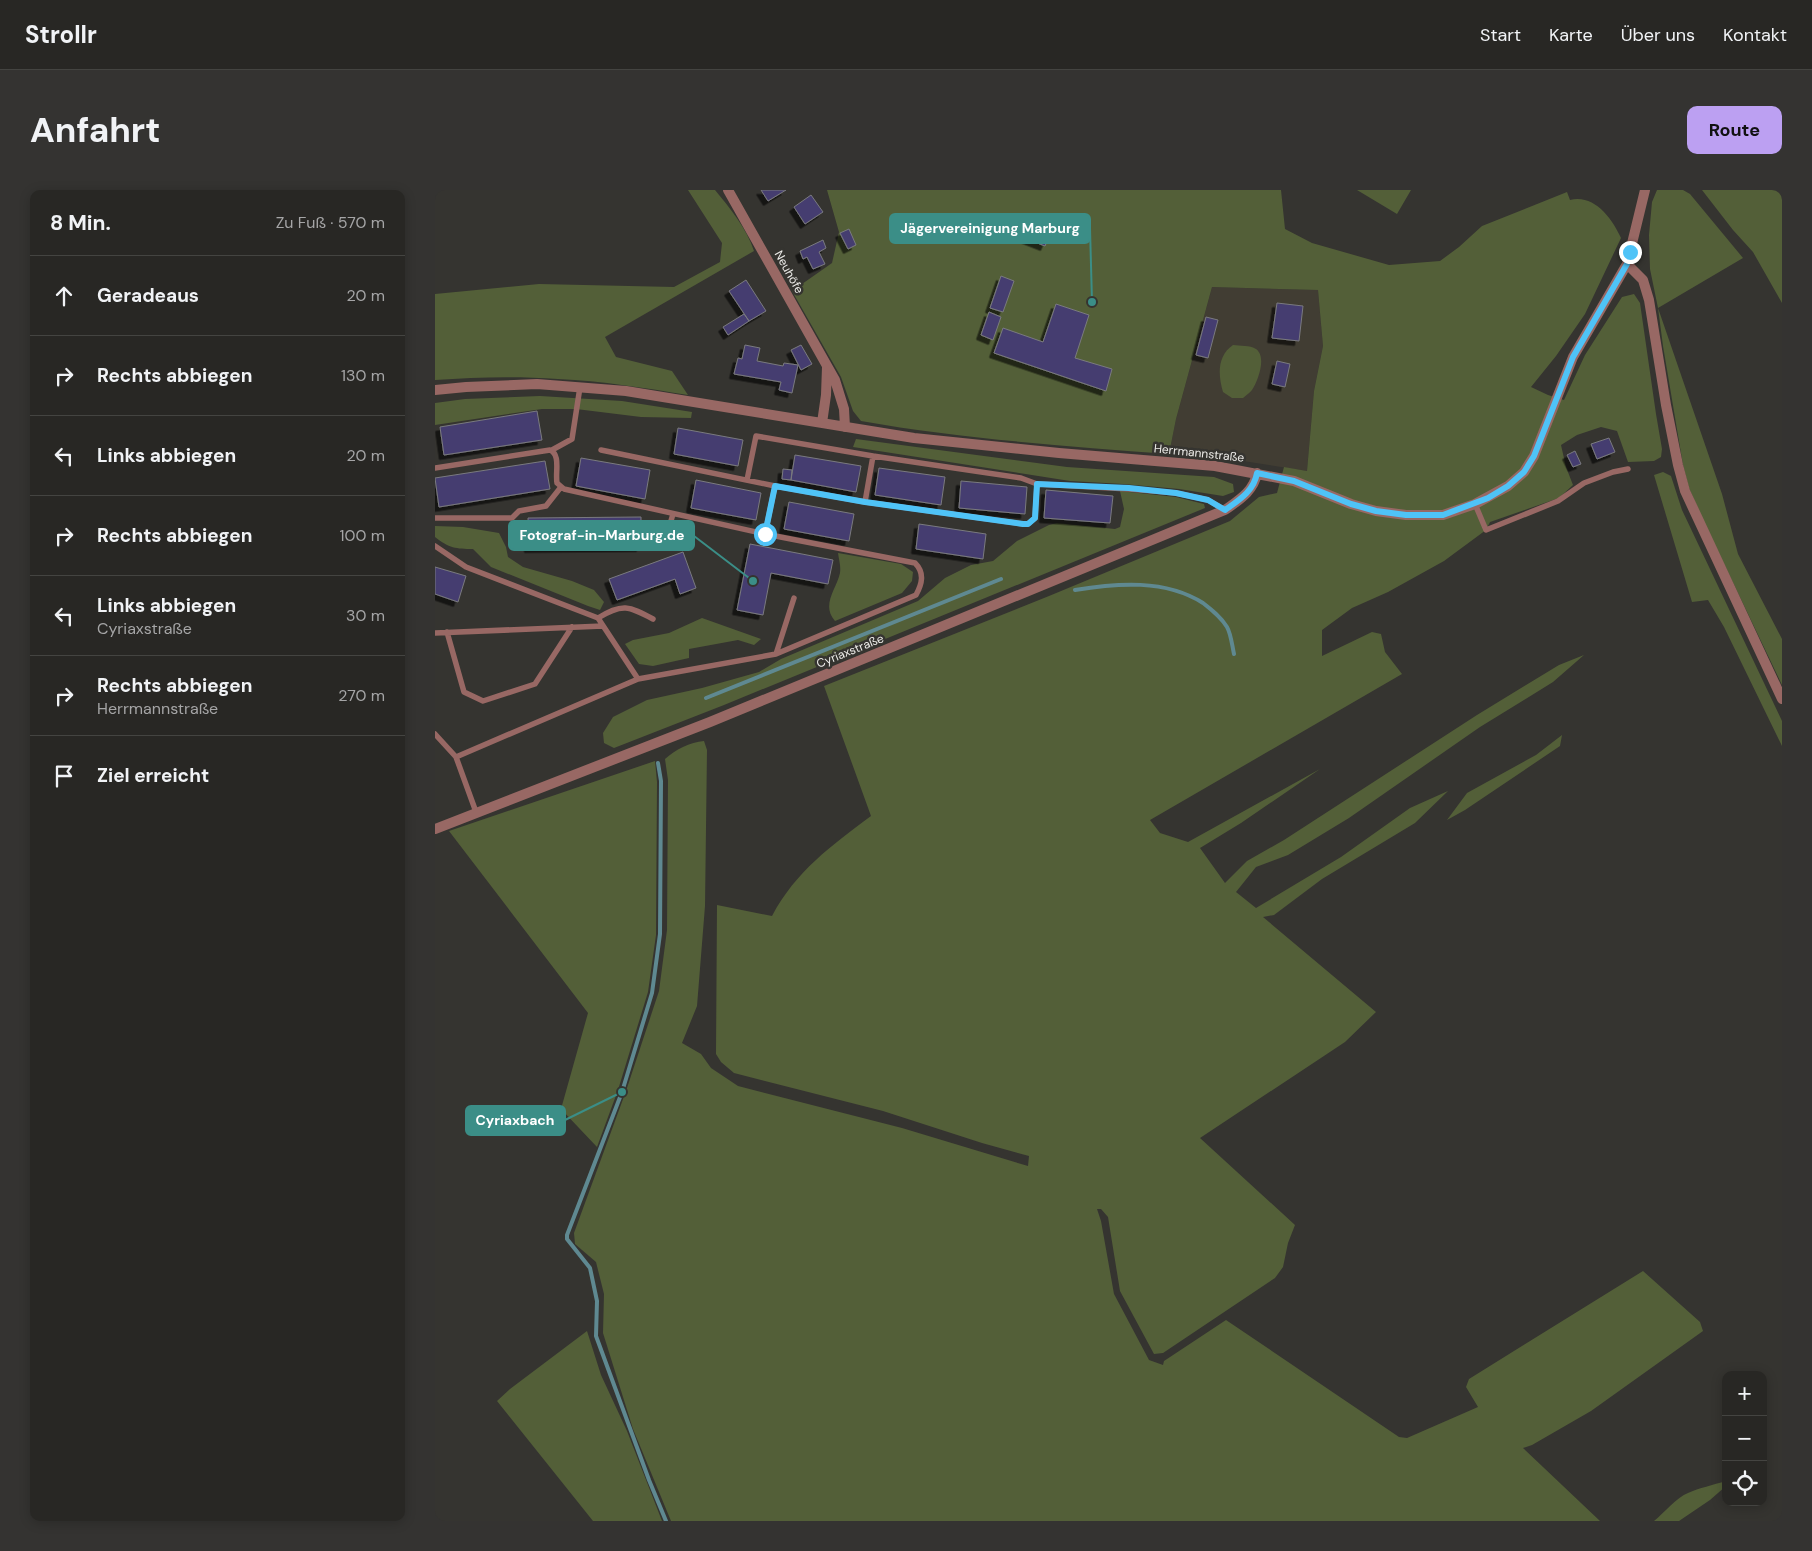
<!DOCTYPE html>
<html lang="de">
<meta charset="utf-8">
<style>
body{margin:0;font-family:"DM Sans",sans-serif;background:#343331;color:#f1f3f6}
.controls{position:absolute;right:15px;bottom:15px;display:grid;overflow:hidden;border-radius:10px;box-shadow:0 2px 12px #0003}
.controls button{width:45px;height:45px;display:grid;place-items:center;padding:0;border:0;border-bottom:1px solid #444441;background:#282724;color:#f1f3f6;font:25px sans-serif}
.stop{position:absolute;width:15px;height:15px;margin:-11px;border:4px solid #4fc3f7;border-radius:50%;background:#fff}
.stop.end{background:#4fc3f7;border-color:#fff;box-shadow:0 1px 5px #0008}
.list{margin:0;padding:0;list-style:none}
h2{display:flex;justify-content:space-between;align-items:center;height:65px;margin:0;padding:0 20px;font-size:21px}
h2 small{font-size:16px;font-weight:400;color:#a5a5a6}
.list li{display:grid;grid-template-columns:32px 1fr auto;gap:15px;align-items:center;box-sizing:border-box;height:80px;padding:0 20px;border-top:1px solid #444441}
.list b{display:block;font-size:19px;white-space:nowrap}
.list p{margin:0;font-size:16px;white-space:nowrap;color:#a5a5a6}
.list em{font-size:16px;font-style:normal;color:#a5a5a6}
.icon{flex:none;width:28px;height:28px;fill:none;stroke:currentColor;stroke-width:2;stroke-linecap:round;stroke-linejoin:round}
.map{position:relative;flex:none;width:1347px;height:1331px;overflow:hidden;border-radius:10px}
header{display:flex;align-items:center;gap:30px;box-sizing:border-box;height:70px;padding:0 25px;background:#282724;border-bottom:1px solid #444441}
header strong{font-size:24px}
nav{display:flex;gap:28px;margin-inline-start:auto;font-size:18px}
.intro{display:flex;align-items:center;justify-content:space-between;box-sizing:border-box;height:120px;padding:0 30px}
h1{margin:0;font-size:35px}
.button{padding:12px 22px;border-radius:10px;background:#bca0f2;color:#111;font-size:18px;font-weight:700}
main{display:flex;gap:30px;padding:0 30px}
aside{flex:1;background:#282724;border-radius:10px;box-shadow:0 2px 12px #0003}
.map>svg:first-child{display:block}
.built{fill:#413d33}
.green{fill:#535f38}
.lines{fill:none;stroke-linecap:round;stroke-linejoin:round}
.stream{stroke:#5f8991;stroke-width:4}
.building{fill:#453e6f;stroke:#7a7a7f;filter:url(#shadow)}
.service{stroke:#986864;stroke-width:5.5}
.tertiary{stroke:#986864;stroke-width:10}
.route{stroke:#4fc3f7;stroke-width:6}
.labels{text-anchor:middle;stroke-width:5;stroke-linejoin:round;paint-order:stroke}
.street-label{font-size:12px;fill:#edece9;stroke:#353430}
.leader{fill:none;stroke:#3b8e87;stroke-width:2}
.callout-dot{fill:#3b8e87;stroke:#353430;stroke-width:2}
.callout{fill:#3b8e87;stroke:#3b8e87;stroke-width:2}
.callout-label{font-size:14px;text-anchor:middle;font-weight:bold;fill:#fff}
</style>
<header>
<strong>Strollr</strong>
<nav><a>Start</a><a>Karte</a><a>Über uns</a><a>Kontakt</a></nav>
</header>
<div class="intro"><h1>Anfahrt</h1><a class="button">Route</a></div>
<main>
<aside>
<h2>8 Min.<small>Zu Fuß · 570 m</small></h2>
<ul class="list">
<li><svg class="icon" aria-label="ahead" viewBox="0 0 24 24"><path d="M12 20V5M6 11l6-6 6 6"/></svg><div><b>Geradeaus</b></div><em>20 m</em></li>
<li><svg class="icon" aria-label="right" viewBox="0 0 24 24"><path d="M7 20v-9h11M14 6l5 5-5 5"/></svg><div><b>Rechts abbiegen</b></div><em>130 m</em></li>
<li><svg class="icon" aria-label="left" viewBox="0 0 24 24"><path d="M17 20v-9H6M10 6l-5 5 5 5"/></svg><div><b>Links abbiegen</b></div><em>20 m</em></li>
<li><svg class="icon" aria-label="right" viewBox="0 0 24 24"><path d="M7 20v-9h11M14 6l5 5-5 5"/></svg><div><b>Rechts abbiegen</b></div><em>100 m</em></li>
<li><svg class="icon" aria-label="left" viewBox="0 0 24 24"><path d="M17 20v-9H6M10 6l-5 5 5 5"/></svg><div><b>Links abbiegen</b><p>Cyriaxstraße</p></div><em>30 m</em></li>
<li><svg class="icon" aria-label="right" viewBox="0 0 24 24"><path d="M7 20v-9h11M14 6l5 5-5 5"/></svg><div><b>Rechts abbiegen</b><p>Herrmannstraße</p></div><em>270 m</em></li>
<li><svg class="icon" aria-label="arrive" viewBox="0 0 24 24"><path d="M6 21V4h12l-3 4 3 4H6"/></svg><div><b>Ziel erreicht</b></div></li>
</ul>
</aside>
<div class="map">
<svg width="1347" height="1331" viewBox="0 0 1347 1331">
<defs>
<filter id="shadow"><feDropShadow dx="-4.5" dy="4.5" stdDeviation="0" flood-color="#0009"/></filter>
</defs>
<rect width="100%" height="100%" fill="#353430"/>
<path class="built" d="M777,97l106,3 5,56 -9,45 -7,80 -83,-13 -55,-4 7,-35z"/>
<path class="green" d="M253,0h27c15,18 32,39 39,61l-149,86 11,20 56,14 16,24c-43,-7 -86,-14 -130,-16 -41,-3 -82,-2 -123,1v-86l104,-10 135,3 46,-25 2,-19z
M392,0h454l4,39 27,14 77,22 51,-4 19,-14 23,-21 85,-34 3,8c24,-6 42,18 51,38l-36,76 -29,42 -25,31 17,8 16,5 21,-45 37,-58 12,-3 6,9 16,111 6,35 -1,8 -7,4 -26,1 -11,-31 -16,-4 -24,8 -16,10 5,22 7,18 -14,13 -69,24 -4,8 -42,31 -56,31 -36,16 -30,22v26l50,-24 9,2 4,18 17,22 -252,146 10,13 28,9 132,-73 -79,54 -41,25 25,35 22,-22 37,-21 193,-125 82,-50 25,-10 -31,27 -73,45 -131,91 -61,37 -32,12 -20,25 20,16 85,-51 69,-49 38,-17 -33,32 -93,56 -48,36 -11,2 113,95 -31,30 -145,96 95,87 -7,18 -5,24 -8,11 -112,75 -9,1 -34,-63 -12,-74 -7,-8h-4l4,12 13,73 35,66 14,5 1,-4 62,-41 173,117 8,1 71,-31 -12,-20 3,-8 174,-108 57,51 3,9 -112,80 -59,34 -9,3 77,73h-929l-38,-92 -30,-96 1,-39 -8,-32 -21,-18 -1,-11 52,-142 33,-100 8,-61 1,-150 -3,-21c10,-9 25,-17 39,-18l3,9 -2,156 -8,100 -15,37 19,11 10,14 27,18 164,42 126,38 1,-10 -47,-13 -99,-32 -149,-38 -13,-11 -5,-8 1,-149 55,11c24,-45 59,-70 99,-100l-47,-130 225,-90 181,-75 29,-24 18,-4 7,-26 23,4 7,-80 9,-45 -5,-56 -106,-3 -36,132 -7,35c-103,-8 -207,-15 -308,-33l-8,-10 -12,-34 -49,-86 40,-28 7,-31z
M922,0h54l-14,24z
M1222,0h26l7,4 53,64 -85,50 64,186 16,60 44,85v46l-78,-163 -15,-34 -6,-23 -20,-119 -5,-38 -8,-39 -1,-34 3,-33z
M1267,0h80v113l-29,-51 -20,-22z
M798,155c7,1 17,0 23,4 11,8 2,32 -4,41 -2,3 -6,5 -9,8h-11l-9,-6c-5,-17 -6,-36 10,-47z
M105,206l82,5 70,11 -1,6 -50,-1 -65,-8h-34l-107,16v-22l30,-4z
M421,249l211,28 147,10 19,7 1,8 -11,4 -44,-7 -56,-5 -53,-3 -217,-34z
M1228,282l8,4 11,34 100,211v25l-58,-119 -16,-27 -16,2 -38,-127z
M685,301l56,6 28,7 1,4 -481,197 -110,43 -10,-5 -1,-10 10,-16 34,-17 55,-12 57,-16 22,-13 137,-58 27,-23 26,-13 22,-4 24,-20 32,-16 8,-2 58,6 5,-2 4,-18z
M0,336l28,1 36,6 7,14 2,10 15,10 49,14 22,9 10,12 -4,8 -12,-4 -97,-39 -18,-18c-17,0 -24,-1 -38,-12z
M403,363l63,11 12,8 -1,9 -10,12 -67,28c-14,-16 1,-31 5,-48 1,-7 -1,-13 -2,-20z
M267,428l59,21 -7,6 -16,-5 -49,9v9l-36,8 -14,-2 -14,-20 8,-4 36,-7z
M1127,545l-2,11 -95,64 -18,10 20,-27 69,-38z
M220,571l2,21 -1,153 -8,57 -30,98 -21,57 -36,-38 27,-96 -139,-182z
M152,1141l14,44 26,56 35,90h-69l-96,-120 13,-12z
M1291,1291v5l-16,14 -31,21h-25c10,-8 23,-24 34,-28 11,-5 25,-8 38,-12z"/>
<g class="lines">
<path class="stream" d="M640,400c42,-7 90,-11 128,13 9,7 18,14 24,24 4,7 5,18 7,27
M271,508l295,-119
M223,573l3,18 -1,153 -8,59 -30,99 -55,143v4l23,29 7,33 -1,35 53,144 17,41"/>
</g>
<path class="building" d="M326,0h25l-18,11z
M376,5l12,17 -18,12 -11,-17z
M593,32l23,10 -6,14 -23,-9z
M414,39l7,16 -8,4 -8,-16z
M388,50l3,8 -7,4 6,12 -12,5 -6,-12 -4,2 -3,-8z
M566,86l13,5 -11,31 -13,-4z
M311,90l20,31 -17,10 -20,-30z
M842,113l26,3 -4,35 -27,-3z
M621,114l33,11 -14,43 37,11 -6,22 -112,-38 9,-25 40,14z
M554,122l12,5 -8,23 -12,-5z
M309,124l5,7 -21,14 -5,-8z
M771,127l12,3 -10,38 -12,-3z
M310,155l15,3 -3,13 26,5 1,-3 14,2 -6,28 -13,-3 2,-8 -47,-8 4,-16 4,1z
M366,155l11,19 -11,6 -10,-20z
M842,171l13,3 -5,23 -13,-3z
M102,221l5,29 -98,15 -4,-28z
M243,238l65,12 -5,26 -64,-12z
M1174,248l6,14 -18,7 -6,-15z
M1140,261l6,13 -8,3 -6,-12z
M360,265l66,11 -5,26 -65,-12z
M146,268l69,12 -5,29 -69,-13z
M110,271l5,28 -111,18 -4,-29z
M444,278l66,9 -4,28 -66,-10z
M348,279l9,1 -1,10 -9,-1z
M261,290l65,13 -5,27 -65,-12z
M526,291l66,6 -2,27 -66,-6z
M611,300l67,6 -3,27 -66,-5z
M354,312l65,12 -5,27 -65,-12z
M206,327v30l-112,1 -1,-30z
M484,334l67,10 -3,25 -67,-10z
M315,354l83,16 -5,24 -57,-11 -8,42 -26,-5z
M248,362l13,36 -16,6 -5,-15 -58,21 -8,-21z
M0,377l31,9 -8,26 -23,-8z"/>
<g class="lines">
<path class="service" d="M117,260l20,-11 8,-52
M166,260l174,36 -10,48
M0,278l115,-18c11,5 5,22 7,33l7,6 201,45 150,29c10,10 7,21 1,32l-140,59
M312,290l9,-44 117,20 148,22 16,6
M340,296l90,16 158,22h5l7,-6 2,-34 92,5 47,4 32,7 17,10
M430,312l8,-46
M1040,314l11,26 72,-29 26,-18 29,-11 15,-3
M0,328h77l7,-7 27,-5 15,-19
M211,344h18l4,-3 5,-17
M0,356l31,21 132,51 40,61
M163,428c24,-15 31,-12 55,1
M12,442l17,60 19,9 52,-17 37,-57
M0,443l168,-7
M0,544l21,23 20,55
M21,567l182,-78 138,-25 18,-56"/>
<path class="tertiary" d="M293,0l107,190 9,29 1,18
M1192,74l16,16 6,20 17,105 12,60 7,26 97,208
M0,200l31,-3 71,-3 89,7 288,47 145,15 156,13 79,15 57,23 25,7 30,4h37l32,-11 33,-18 16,-14 10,-16 39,-99 54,-93 18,-74
M387,233l4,-28 1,-28
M0,639l275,-107 515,-212c14,-10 29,-19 32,-37"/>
</g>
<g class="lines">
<path class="route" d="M330,344l10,-48 90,16 158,22h5l7,-6 2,-34 92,4 47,5 32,7 17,10c14,-10 29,-19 32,-37l37,8 57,23 25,7 30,4h37l45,-17 20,-12 16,-14 10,-16 39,-99 54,-93 3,-12"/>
</g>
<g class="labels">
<g class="street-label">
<text transform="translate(354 82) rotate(61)" y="4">Neuhöfe</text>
<text transform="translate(764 263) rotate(6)" y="4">Herrmannstraße</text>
<text transform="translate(415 461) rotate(-22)" y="4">Cyriaxstraße</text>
</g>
</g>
<path class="leader" d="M657 112L655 38M318 391L259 346M187 902L130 930"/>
<g class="callout-dot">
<circle cx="657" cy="112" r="5"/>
<circle cx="318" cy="391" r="5"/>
<circle cx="187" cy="902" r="5"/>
</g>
<g class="callout">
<rect x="455" y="24" width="200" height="29" rx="5"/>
<rect x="74" y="331" width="185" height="29" rx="5"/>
<rect x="31" y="916" width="99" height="29" rx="5"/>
</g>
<g class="callout-label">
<text x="555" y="43">Jägervereinigung Marburg</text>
<text x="167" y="350">Fotograf-in-Marburg.de</text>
<text x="80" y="935">Cyriaxbach</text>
</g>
</svg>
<div class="controls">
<button>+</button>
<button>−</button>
<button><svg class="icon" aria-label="locate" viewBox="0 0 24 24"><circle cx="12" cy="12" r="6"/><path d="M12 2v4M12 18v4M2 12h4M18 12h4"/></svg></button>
</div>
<div class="stop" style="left:330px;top:344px"></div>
<div class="stop end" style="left:1195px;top:62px"></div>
</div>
</main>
